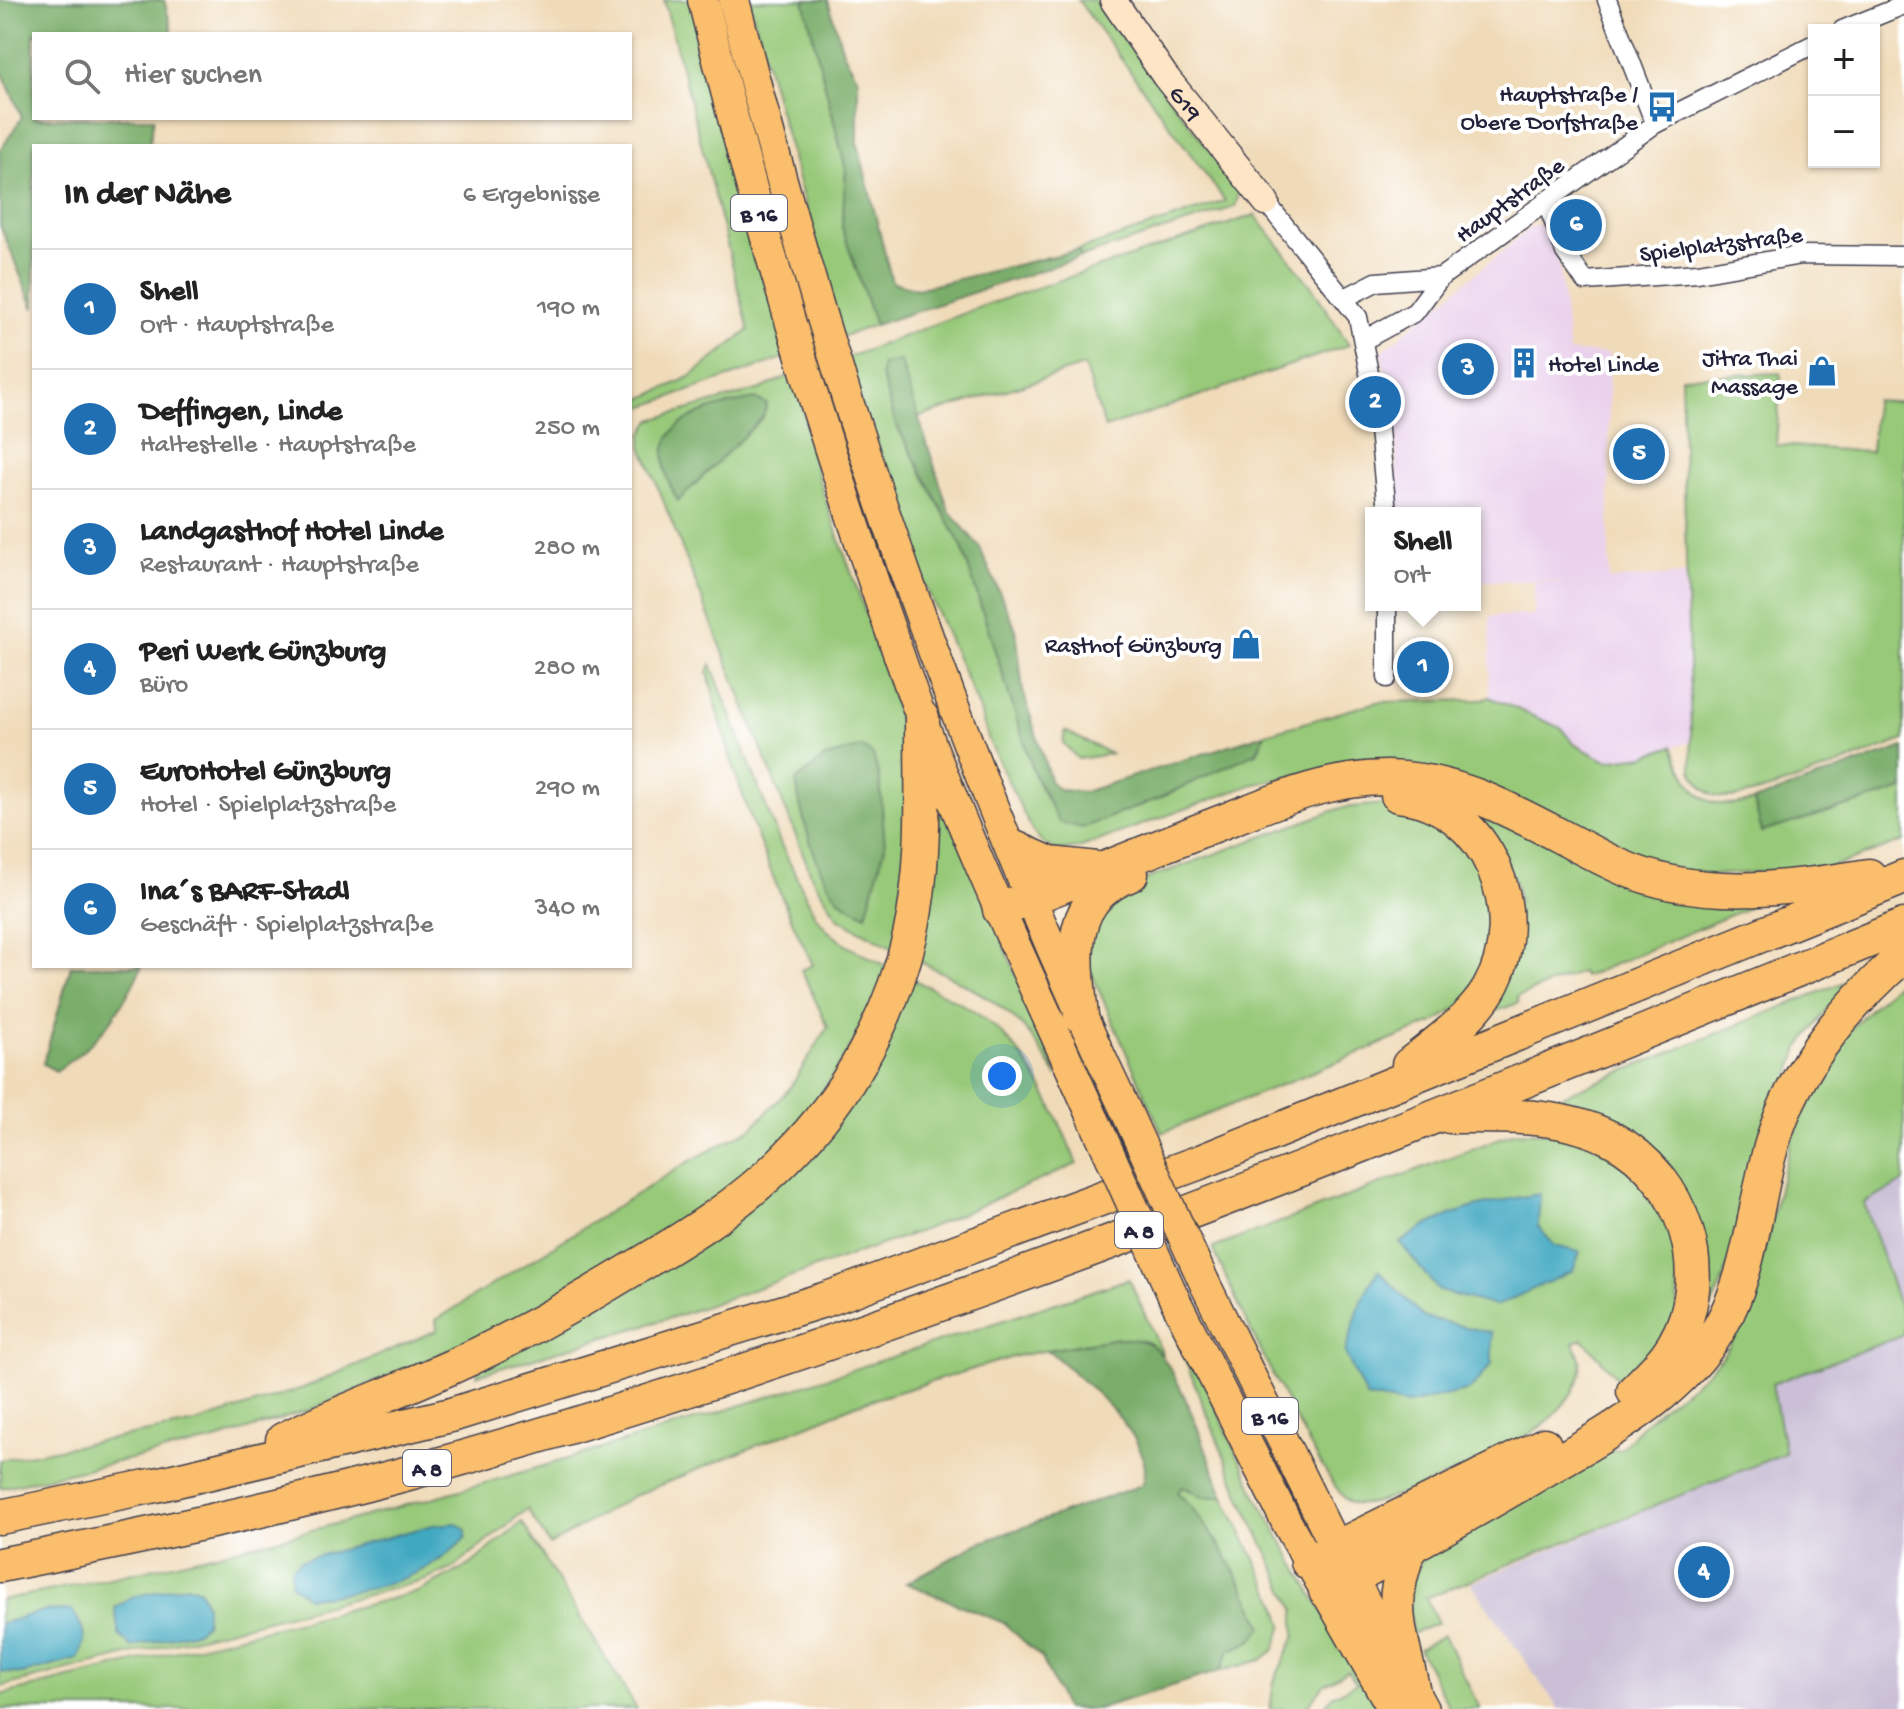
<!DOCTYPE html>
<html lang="de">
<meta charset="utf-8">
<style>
body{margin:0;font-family:"Gochi Hand",sans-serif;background:#f2f2f2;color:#222}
.controls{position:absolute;right:24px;top:24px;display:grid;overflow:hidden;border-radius:0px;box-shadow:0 2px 6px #0004}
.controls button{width:72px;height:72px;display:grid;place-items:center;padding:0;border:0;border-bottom:2px solid #e0e0e0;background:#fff;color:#222;font:40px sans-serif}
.you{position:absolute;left:1002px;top:1076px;width:28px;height:28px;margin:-20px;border:6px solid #fff;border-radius:50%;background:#1a73e8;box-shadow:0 0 0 12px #1a73e833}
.badge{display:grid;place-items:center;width:52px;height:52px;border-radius:50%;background:#1f6fb2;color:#fff;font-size:26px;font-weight:700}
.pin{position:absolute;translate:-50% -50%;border:4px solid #fff;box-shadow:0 2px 8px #0006}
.popup{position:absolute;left:1365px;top:507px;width:116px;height:104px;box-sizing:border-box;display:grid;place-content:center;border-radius:0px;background:#fff;filter:drop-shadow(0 2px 6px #0005);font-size:26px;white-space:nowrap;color:#767676}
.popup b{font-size:30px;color:#222}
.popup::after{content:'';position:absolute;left:50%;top:100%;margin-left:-16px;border:16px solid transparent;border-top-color:#fff}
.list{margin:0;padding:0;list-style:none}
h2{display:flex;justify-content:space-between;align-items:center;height:104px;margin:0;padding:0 32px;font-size:34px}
h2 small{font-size:26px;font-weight:400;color:#767676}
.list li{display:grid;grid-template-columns:52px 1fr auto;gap:24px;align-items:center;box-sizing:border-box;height:120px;padding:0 32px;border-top:2px solid #e0e0e0}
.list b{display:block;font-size:30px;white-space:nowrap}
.list p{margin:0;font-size:26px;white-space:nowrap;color:#767676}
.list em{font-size:26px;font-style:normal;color:#767676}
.icon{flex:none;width:44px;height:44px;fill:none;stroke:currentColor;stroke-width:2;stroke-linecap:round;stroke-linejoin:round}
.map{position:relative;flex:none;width:1904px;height:1709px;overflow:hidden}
.search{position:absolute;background:#fff;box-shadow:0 2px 6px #0004;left:32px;top:32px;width:600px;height:88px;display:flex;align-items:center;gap:20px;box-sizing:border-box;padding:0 28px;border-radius:0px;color:#767676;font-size:30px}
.panel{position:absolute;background:#fff;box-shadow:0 2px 6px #0004;left:32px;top:144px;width:600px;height:824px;border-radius:0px}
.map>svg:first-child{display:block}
.built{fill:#ead1ec}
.industrial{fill:#cabfd6}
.green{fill:#97c979;stroke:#5c765a;stroke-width:2}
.forest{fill:#79ad69;stroke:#4e6852;stroke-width:2}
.water{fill:#41a8c1;stroke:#32657e;stroke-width:2}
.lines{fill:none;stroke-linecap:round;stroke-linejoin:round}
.street-casing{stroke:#413e4e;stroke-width:21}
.secondary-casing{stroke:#413e4e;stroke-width:29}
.primary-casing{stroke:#413e4e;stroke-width:33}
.highway-casing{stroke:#413e4e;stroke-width:37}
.street{stroke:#fff;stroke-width:18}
.secondary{stroke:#fde5c5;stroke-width:26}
.primary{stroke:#fabe6d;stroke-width:30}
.highway{stroke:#fabe6d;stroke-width:34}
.primary-bridge-casing{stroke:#413e4e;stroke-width:33;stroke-linecap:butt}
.primary-bridge{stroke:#fabe6d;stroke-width:30}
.labels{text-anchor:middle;stroke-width:8;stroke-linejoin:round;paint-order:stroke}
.shield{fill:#fff;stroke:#646476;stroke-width:2}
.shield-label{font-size:22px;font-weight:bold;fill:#22223b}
.poi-label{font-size:24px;fill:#22223b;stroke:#fff;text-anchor:end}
.street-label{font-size:24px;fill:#22223b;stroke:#fff}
</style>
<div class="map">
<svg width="1904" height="1709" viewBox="0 0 1904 1709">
<rect width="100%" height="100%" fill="#fff"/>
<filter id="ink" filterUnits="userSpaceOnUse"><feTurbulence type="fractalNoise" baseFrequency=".0125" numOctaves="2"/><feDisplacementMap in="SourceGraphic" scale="16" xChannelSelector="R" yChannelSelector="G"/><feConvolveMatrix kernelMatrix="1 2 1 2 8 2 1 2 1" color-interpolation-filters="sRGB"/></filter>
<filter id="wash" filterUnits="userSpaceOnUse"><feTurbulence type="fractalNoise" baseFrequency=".006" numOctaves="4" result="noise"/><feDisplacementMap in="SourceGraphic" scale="32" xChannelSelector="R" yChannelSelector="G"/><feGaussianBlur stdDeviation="1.8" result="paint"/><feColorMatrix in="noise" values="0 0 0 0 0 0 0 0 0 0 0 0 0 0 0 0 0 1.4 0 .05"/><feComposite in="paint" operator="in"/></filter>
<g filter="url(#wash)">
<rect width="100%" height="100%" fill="#f0dbb9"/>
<path class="built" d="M1534,225l13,1 12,37 10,89 40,1v227l76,-6 6,168 -47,14 -38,5 -32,-17 -13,-16 -72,-31 1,-81 44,-1v-33l52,-1h-111v-68h-77l-2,-72 -15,-89z"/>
<path class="industrial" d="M1904,1182v138l-40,-118z
M1904,1335v374h-345l-88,-126 314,-130 -14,-69z"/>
<path class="green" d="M664,0h28l100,355 -155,54 -7,-5 60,-27 59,-47z
M749,0h55l42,170 -4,57 33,98 -34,12z
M1078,0h17l128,168 16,25 -4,14 -154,50 -3,-7 147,-49z
M1255,215l57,72 37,58 -244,83 -21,-62 -168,52 -15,-56 -20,13 15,49 66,123 73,229 24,46 198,-69 8,-19 112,-32 101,-2 11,-3 72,31 13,16 32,17 38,-5 29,-10c17,45 30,69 81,55l8,31 142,-43v52l-75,27 -134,8 -326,-111 -60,7 -58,13 -173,63 -19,3 -15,-7 -12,-13 -43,-90 -10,-33 -73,-167 -60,-183 137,-52z
M797,372c7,28 7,57 15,84 36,127 101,244 100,379 0,37 -11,77 -17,114l-56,-30 -26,-40 -171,-432v-12l9,-15 110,-31z
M1781,373l-5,72 95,7 4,-52 29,3v337c-37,13 -148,60 -180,58 -16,-1 -25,-13 -32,-27l-11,-394z
M711,664l70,181 34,70 13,16 19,15 43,22 -22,52 -73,115 -77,68 -176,107 -232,100 -94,30 -216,48v-28l196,-37 107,-35 134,-58 -1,-10 252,-158 64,-34 38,-40 38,-61 -27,-57 12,-5c-46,-93 -82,-192 -105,-293z
M1065,731l46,23 -33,5 -15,-16z
M928,760l130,317c-9,-13 -18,-28 -28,-42 -28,-35 -75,-56 -115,-76z
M1384,804l20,3 50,25 39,57 2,58 -30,56 -32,20 -271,110 -76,-172 11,-47 41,-32 203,-74z
M1466,807l281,97 1,4 -164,69 -3,-5 -64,25 1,6 -33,12 34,-115c-6,-39 -29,-63 -53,-93z
M1864,974l-33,30 -32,44 -78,237 -18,42 -9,-107 -131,-111 -1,-13z
M1904,977v205l-40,21 40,117v15l-132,49 13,69 -359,145 12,25 -27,11 -1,-54 15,-26 172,-102 24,-3c9,-10 18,-21 29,-31 28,-26 65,-43 83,-79 42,-84 41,-185 87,-267 21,-38 52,-66 84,-95z
M910,978c33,16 68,31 94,58 34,34 55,84 73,128l-151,65 -243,85 -206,61 2,-9 285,-171z
M1516,1132l47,1 61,25 54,76 -1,85 -49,59h-11l-34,-39 -9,3c5,14 11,23 4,39 -7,16 -21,32 -34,43 -23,19 -168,91 -193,79 -27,-13 -121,-216 -138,-255z
M1129,1279l34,76 -15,-12h-61l-71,13 -158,48 -227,93 -81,48 -23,-36 -73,59 -28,12 -426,107v-87c385,-72 757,-199 1129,-321z
M1168,1302l90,197 120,210h-56l10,-13 25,-13 -10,-12 -23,14 -19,24h-35l4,-28 21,-45v-26l-52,-108 -80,-196z
M1181,1485l22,12h21l52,105 7,23 -8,24 -14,11 -41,11 9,-20 22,-10c-19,-57 -28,-104 -73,-148z
M522,1522l115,187h-637v-14l418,-103 52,-27z
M1444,1635l36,74h-30l-31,-60z"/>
<path class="forest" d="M0,0h164l8,30v4h-138v84h120l-5,28h-115v163l-34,-84v-74l22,-34 -22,-50z
M804,0h24l15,52 15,27v66l34,137 25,7 161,-39 3,7 -206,68 -33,-98 4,-57z
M900,361l49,150 30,35 37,84 7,61 28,92 9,7 24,2 181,-58 -8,18 -102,48 -73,28 -23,-6 -24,-46 -73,-229 -66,-123 -15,-49 1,-11z
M756,399l11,5 -4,13 -85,84c-41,-73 15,-92 78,-102z
M862,747l11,8 7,25 5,67 -19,68c-8,-5 -20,-9 -27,-16 -22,-23 -39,-87 -43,-118l28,-23z
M1904,747v42l-142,43 -8,-31z
M71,966h71c-22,47 -42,76 -86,105l-13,-7z
M1118,1338c9,1 22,1 30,5 28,13 63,123 76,154h-21l-21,-11 -4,7c37,38 63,86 85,134l-12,14 -22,10 -9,20 -123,38h-32l-23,-51 -38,-35 -98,-40 73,-40 163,-58c20,-44 -64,-108 -94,-135z"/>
<path class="water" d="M1540,1194l-2,33 17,19 25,6 -7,19 -77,35 -57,-15 -39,-48c41,-32 89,-41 140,-49z
M1378,1270l45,47 69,16v31l-22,26 -62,14 -42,-7 -21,-44 16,-52z
M456,1523l10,7v7c-40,44 -102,56 -159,60l-16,-13v-16l8,-7 134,-36z
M187,1585l13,5 6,15v17l-8,9 -66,16 -13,-12 -4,-27 17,-11z
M72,1610c13,19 16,29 6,49l-55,15 -23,-2v-48l42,-13z"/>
</g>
<g filter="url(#ink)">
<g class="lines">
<g class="street-casing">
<path id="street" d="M1607,0l48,124
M1842,30l62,-25
M1546,201l19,51 20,29 113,-8 103,-18 103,1
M1266,202l92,115 20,102 9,94
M1345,298l31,-16 65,-5
M1364,340l51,-28 26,-35 214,-153 159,-80
M1387,678v-73"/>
</g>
<g class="secondary-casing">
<g id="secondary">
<path id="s1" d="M1113,0l52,76 101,126"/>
</g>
</g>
<g class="primary-casing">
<path id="primary" d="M703,0c59,242 133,482 218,717 50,137 114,271 174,405
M734,0c96,381 222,754 391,1109
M1205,1284l131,264 87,161
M1174,1298l113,225 106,186"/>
</g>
<g class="highway-casing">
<path id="highway" d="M1398,795c91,9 134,120 91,194 -18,31 -53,54 -80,76
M1012,847l38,17 47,5
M1000,910c70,-27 139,-55 209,-83 57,-22 117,-50 180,-49 87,2 154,53 230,88 80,36 167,23 250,10
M1081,1016c-6,-59 -17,-116 50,-142
M1449,1116c55,0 113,-3 163,23 72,38 104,135 62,206 -11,18 -25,31 -40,46
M283,1440c49,-25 100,-43 150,-65 66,-28 127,-62 188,-99 58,-34 120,-71 167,-120 59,-59 103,-139 122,-220 16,-71 12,-146 12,-218
M0,1517l156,-32 295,-70 379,-117 373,-137 701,-284
M1409,1550c-23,57 -8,85 4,142
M1308,1562l236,-117
M0,1565c145,-29 291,-59 434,-99 503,-141 987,-343 1470,-540
M1326,1591c70,-36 138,-74 206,-114 69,-41 147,-79 188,-150 29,-50 34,-114 48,-169 20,-83 74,-148 136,-203"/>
</g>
<use href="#street" class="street"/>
<use href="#secondary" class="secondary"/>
<use href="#primary" class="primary"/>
<use href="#highway" class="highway"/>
<g class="primary-bridge-casing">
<path id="primary-bridge" d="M1125,1109l80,175
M1095,1122l79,176"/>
</g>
<use href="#primary-bridge" class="primary-bridge"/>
</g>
</g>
<defs>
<g id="bus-bare" transform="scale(2.4)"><path d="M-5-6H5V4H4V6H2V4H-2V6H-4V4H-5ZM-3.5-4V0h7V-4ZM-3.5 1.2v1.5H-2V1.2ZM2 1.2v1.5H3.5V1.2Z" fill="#1f6fb2" stroke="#fff" stroke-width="2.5" paint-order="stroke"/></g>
<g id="building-bare" transform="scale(2.4)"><path d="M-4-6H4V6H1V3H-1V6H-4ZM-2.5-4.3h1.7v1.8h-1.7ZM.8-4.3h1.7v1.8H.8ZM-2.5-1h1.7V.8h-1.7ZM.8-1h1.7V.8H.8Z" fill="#1f6fb2" stroke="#fff" stroke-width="2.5" paint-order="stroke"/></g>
<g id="shop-bare" transform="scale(2.4)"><path d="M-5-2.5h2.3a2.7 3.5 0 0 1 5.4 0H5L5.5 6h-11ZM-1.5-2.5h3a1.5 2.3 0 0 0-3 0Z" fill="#1f6fb2" stroke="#fff" stroke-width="2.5" paint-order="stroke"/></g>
</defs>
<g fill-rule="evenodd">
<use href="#bus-bare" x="1662" y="107"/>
<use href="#building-bare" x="1524" y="363"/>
<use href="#shop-bare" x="1822" y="371"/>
<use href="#shop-bare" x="1246" y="644"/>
</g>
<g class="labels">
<g class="shield">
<rect x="731" y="195" width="56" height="36" rx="6"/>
<rect x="1115" y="1212" width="48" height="36" rx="6"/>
<rect x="1242" y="1398" width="56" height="36" rx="6"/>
<rect x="403" y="1450" width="48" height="36" rx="6"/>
</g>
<g class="shield-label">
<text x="759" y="221">B 16</text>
<text x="1139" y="1238">A 8</text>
<text x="1270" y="1424">B 16</text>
<text x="427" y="1476">A 8</text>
</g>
<g class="poi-label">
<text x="1638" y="101">Hauptstraße /<tspan x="1638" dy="28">Obere Dorfstraße</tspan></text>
<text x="1798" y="365">Jitra Thai<tspan x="1798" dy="28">Massage</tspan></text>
<text x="1548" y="371" text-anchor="start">Hotel Linde</text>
<text x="1222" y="652">Rasthof Günzburg</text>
</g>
<g class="street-label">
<text dy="8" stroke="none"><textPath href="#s1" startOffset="126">G19</textPath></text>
<text transform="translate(1509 199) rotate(-36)" y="8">Hauptstraße</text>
<text transform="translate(1721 243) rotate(-7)" y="8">Spielplatzstraße</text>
</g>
</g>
</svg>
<div class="controls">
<button>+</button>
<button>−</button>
</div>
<div class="you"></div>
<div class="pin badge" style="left:1423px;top:667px">1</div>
<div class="popup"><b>Shell</b>Ort</div>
<div class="pin badge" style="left:1375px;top:402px">2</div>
<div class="pin badge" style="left:1468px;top:369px">3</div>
<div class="pin badge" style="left:1704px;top:1572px">4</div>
<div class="pin badge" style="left:1639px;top:454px">5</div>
<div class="pin badge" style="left:1576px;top:225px">6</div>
<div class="search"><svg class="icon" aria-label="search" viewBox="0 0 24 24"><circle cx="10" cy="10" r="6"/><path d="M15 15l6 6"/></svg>Hier suchen</div>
<section class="panel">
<h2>In der Nähe<small>6 Ergebnisse</small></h2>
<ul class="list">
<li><span class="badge">1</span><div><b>Shell</b><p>Ort · Hauptstraße</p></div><em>190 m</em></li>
<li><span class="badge">2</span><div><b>Deffingen, Linde</b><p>Haltestelle · Hauptstraße</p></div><em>250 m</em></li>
<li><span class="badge">3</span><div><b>Landgasthof Hotel Linde</b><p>Restaurant · Hauptstraße</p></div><em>280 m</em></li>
<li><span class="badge">4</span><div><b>Peri Werk Günzburg</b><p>Büro</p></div><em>280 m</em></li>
<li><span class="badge">5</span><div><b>EuroHotel Günzburg</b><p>Hotel · Spielplatzstraße</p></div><em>290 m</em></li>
<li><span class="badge">6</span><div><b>Ina´s BARF-Stadl</b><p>Geschäft · Spielplatzstraße</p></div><em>340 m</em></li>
</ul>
</section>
</div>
